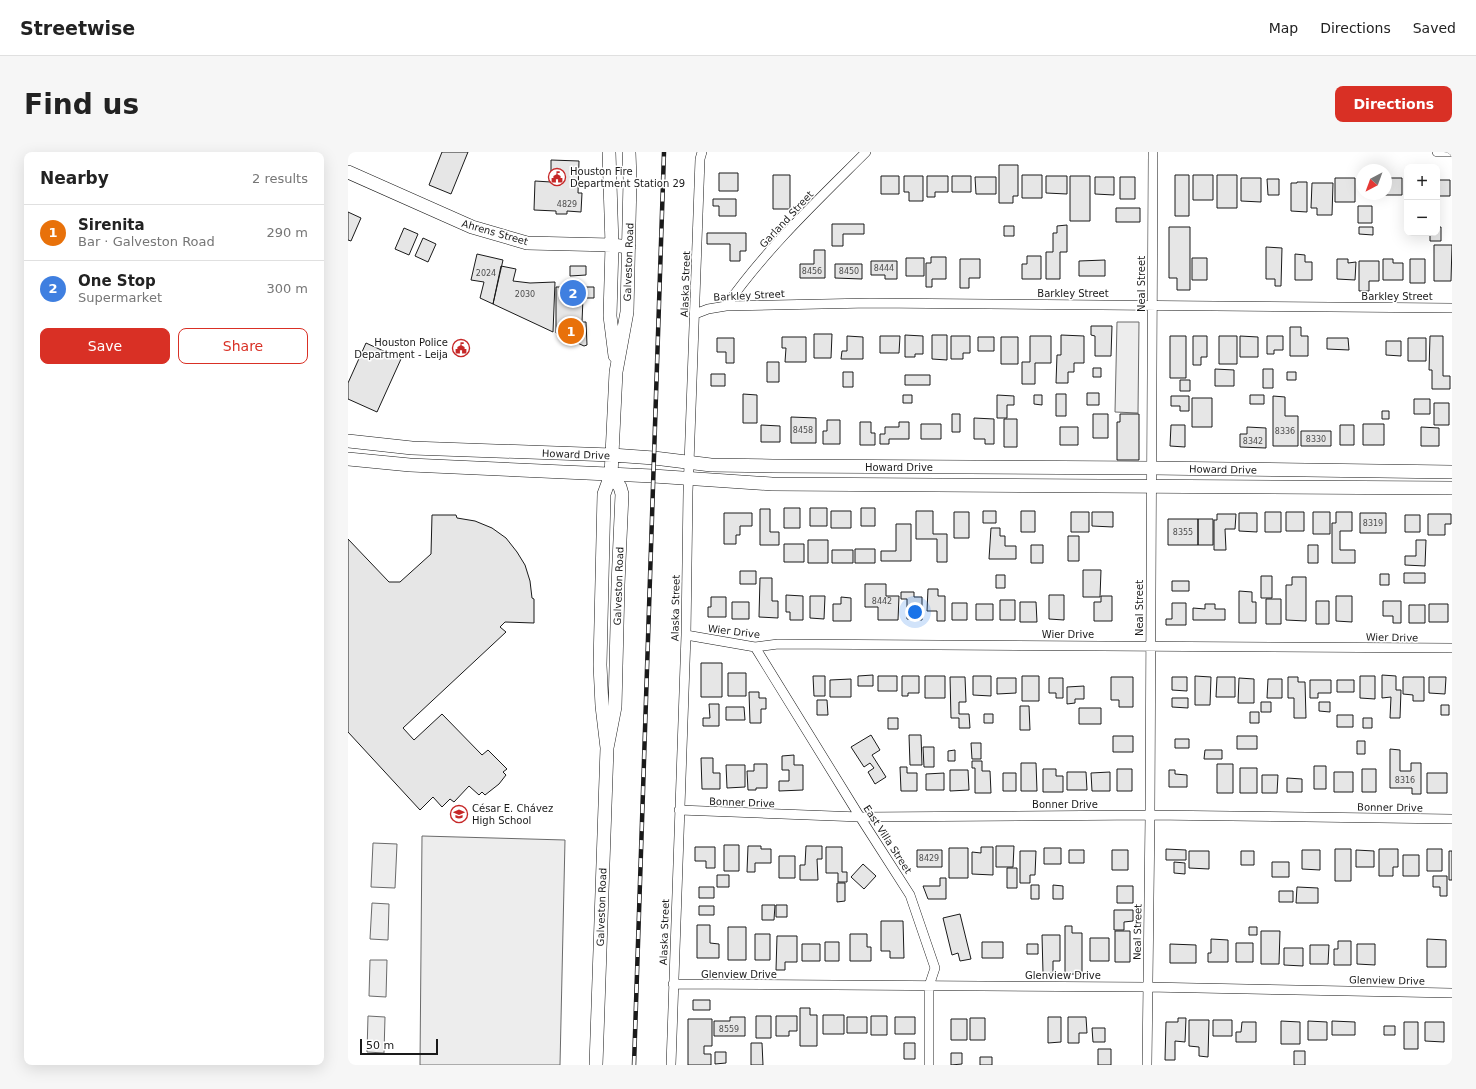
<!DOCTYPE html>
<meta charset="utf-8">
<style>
body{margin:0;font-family:"DejaVu Sans",sans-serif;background:#f6f6f6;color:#222}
.controls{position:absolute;right:12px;top:12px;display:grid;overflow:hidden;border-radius:8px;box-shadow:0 4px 16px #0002}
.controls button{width:36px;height:36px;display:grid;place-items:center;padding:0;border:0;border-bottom:1px solid #e0e0e0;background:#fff;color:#222;font:20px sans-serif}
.compass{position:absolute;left:1008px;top:12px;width:36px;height:36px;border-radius:50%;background:#fff;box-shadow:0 4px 16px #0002;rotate:221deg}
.scale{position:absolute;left:12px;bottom:10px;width:78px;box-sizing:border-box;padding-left:4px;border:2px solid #1a1a1a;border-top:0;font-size:11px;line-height:14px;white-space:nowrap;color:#1a1a1a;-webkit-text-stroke:3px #fff;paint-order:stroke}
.you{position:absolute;left:567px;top:460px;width:14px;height:14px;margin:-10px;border:3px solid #fff;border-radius:50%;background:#1a73e8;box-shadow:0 0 0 6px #1a73e833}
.badge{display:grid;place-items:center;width:26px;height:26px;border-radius:50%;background:#d93025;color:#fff;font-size:13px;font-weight:700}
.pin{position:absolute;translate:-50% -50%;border:2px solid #fff;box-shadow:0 1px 4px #0006}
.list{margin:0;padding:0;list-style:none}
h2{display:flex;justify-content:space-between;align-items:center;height:52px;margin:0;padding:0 16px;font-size:17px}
h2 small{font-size:13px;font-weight:400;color:#767676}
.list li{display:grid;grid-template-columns:26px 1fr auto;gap:12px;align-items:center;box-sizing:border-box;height:56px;padding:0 16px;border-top:1px solid #e0e0e0}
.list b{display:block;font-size:15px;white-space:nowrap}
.list p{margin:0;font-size:13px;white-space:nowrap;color:#767676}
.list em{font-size:13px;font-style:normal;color:#767676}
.actions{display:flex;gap:8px;padding:12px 16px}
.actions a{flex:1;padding:9px 0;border:1px solid #d93025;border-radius:8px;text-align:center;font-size:14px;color:#d93025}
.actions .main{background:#d93025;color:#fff}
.map{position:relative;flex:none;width:1104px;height:913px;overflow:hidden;border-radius:8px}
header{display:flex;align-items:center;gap:24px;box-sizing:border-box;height:56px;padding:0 20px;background:#fff;border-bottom:1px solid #e0e0e0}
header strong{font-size:19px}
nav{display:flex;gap:22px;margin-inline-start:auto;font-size:14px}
.intro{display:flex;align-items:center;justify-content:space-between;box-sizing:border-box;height:96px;padding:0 24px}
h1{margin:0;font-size:28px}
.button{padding:10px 18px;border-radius:8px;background:#d93025;color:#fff;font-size:14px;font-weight:700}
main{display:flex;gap:24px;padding:0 24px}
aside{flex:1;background:#fff;border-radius:8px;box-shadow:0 4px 16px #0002}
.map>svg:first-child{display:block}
.built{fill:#ededed;stroke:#6a6a6a}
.building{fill:#e6e6e6;stroke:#1a1a1a}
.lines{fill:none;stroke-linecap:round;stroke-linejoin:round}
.street-casing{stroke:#1a1a1a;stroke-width:10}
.secondary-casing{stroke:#1a1a1a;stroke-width:14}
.street{stroke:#fff;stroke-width:9}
.secondary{stroke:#fff;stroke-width:13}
.rail-casing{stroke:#1a1a1a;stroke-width:4.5}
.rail{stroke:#fff;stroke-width:3;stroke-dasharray:9;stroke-linecap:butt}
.labels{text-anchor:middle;stroke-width:3;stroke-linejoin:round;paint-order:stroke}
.number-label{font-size:8px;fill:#4d4d4d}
.poi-label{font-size:10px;fill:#1a1a1a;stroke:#fff;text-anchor:start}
.street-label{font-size:10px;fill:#1a1a1a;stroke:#fff}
</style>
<header>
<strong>Streetwise</strong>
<nav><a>Map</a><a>Directions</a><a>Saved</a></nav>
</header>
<div class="intro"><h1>Find us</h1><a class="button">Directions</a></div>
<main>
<aside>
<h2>Nearby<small>2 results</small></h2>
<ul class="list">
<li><span class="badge" style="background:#e8710a">1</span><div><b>Sirenita</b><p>Bar · Galveston Road</p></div><em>290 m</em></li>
<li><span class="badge" style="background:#3f7fe0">2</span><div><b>One Stop</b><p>Supermarket</p></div><em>300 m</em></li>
</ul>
<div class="actions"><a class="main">Save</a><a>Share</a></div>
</aside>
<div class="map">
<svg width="1104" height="913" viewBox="0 0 1104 913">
<rect width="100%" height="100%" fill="#fff"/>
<path class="built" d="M769,170h22l-1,91 -23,-1z
M74,684l143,4 -5,225h-140z
M25,691l24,1 -2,44 -24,-1z
M24,751l17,1 -1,36 -18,-1z
M22,808h17l-1,37 -17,-1z
M20,864l17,1 -1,36 -17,-1z"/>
<path class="building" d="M94,0h26l-17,42 -22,-9z
M203,8l28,1 -1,32h4l-1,19 -14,-1v3h-11v-3l-22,-1 1,-29 16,1z
M651,13h19v31h-5v7h-14z
M371,21h19v18h-19z
M425,23h17v34h-17z
M674,23h20v23h-20z
M827,23h14v41h-14z
M845,23h20v25h-20z
M869,23h20v33h-20z
M533,24h18v18h-18z
M556,24h19v25h-14v-9h-5z
M579,24h21v16h-13v5h-8z
M604,24h19v16h-19z
M698,24h21v18l-21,-1z
M722,24h20v45h-20z
M627,25h21v17h-20z
M747,25h19v18l-19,-1z
M772,25h15v22h-15z
M893,26h20v24l-20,-1z
M987,26h20v24h-20z
M1038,26h16v17h-19v-1h3z
M919,27h12v16h-11z
M1089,28h13v16h-13z
M949,30h10v30l-16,-1v-28h6z
M964,31h21l-1,32h-15v-7h-6z
M365,47h23v17h-17v-10h-6z
M1010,54h14v17h-14z
M768,56h24v14h-24z
M0,60l13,6 -10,23 -3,-1z
M484,72h32v10h-21v12h-11z
M719,73v27h-7v27h-14v-27h7v-19h4v-7z
M656,74h10v10h-10z
M821,75h21v63h-13v-12h-8z
M1011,75h14v8l-14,-1z
M1089,75h4v14h-11v-8h7z
M56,76l14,6 -9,21 -14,-6z
M359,81h39v18h-6v10h-10v-17h-23z
M75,86l13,6 -8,18 -13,-6z
M1086,93h18l-1,36h-17z
M918,95l16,1 -1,38h-6v-7h-9z
M466,98h11v28h-25v-14h14z
M129,102l26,6 -10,44 -13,-6 4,-16 -13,-2z
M947,102l10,1v7h7v18h-17z
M679,104h14v23h-19v-15h5z
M583,105h15v22h-14v8h-6v-24h5z
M558,106h18v18h-18z
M844,106h15v22h-15z
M612,107h20v19h-11v10h-9z
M989,107h11v4l8,-1 -1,18 -18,-1z
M1035,107h10v4h10v17h-20z
M1062,107h15v24h-15z
M757,108v16h-26v-15z
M523,109h26v18h-12v-4h-14z
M1011,109h20v20h-10v10h-10z
M487,112h27v15l-27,-1z
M153,114l15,3 -3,12 17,2 25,-1 -2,50 -60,-28z
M222,114h16v9l-16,1z
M208,135h38v11h-11l-1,24h4l1,23 -3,1 -28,-13z
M743,174h21l-1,30h-16v-20l-4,-1z
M942,175h11v9h7v20h-18z
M466,182h18l-1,24h-17z
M557,183l18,1v18h-8v3h-10z
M584,183h15v25l-15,-1z
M713,183l23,1v27h-10v9h-6v11h-12l1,-28h4z
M499,184l16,1v22h-22l1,-8h5z
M532,184h20l-1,17h-19z
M603,184h19v17h-7v6h-12z
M682,184h21v27h-16v21h-13v-22h8z
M822,184h16v42h-16z
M845,184h14v21h-6v8h-8z
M871,184h18v28h-18z
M892,184l18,1v20h-18z
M919,184h16v14h-9v4h-7z
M1082,184h13v40h7v13h-18v-19h-3z
M434,185h24v25h-21l1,-14h-4z
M630,185h16v14h-16z
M653,185h17v27h-17z
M369,186h17v25h-8v-11h-9z
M979,186h21l1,12 -22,-1z
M1060,186h18v23h-18z
M1038,189h15v15l-15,-1z
M18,191l35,16 -24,53 -29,-13v-16z
M419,210h12v20h-12z
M745,216h8v9h-8z
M867,217l19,1v16h-19z
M915,217h10v19h-10z
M495,220h10v15h-10z
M939,220h9v8h-9z
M363,222h14v12h-14z
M557,223h25v10h-25z
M832,228h10v11h-10z
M739,241h12v12h-12z
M395,242l14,1v28h-14z
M708,242h10v22h-10z
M555,243h9v8h-9z
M649,243l17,1v9h-7v13h-10z
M686,243h8v10l-8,-1z
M902,243h14v9h-14z
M823,244h18v15h-9v-5h-9z
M925,244l12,1v19h13v30h-25z
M844,246h20v29h-20z
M1066,247h16v15h-16z
M1086,251h15v22h-15z
M1034,259h7v8h-7z
M604,262h8v18h-8z
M745,262h15v24h-15z
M772,262h19v46h-22v-38h3z
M443,265l25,1v25h-25z
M626,266l20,1v25h-9v-5h-11z
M656,267h13v28h-13z
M479,268h13v24h-17v-13h4z
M512,270h11v11h4v12h-15z
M551,270h10v17h-20v5h-9v-10h5v-7h14z
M573,272h20v15h-20z
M1015,272h21v21h-21z
M413,273l19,1v16h-19z
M823,273h14v22l-15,-1z
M992,273h14v20h-14z
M712,275h18v18h-18z
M899,275l19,1v20l-26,-1v-13h7z
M1073,275l18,1v18h-18z
M953,279h30v15h-30z
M436,356h16v20h-16z
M462,356h17v18h-17z
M513,356h14v18h-14z
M412,357h10v23h9v13h-19z
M483,359h20v17h-20z
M568,359h17v23h14v28h-10v-23h-21z
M635,359h13v12h-13z
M673,359h14v21h-14z
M606,360h15v26h-15z
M723,360h18v20h-18z
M744,360h21v15l-21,-1z
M917,360h16v20h-16z
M938,360h18v19h-18z
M965,360h17v22h-17z
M988,360h16v19h-12v19h15v13h-23v-40h4z
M376,361h28v13h-12v9h-4v9h-12z
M891,361h18v19l-18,-1z
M1012,361h26v20h-26z
M869,362h19l-1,15h-10l1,21h-12v-30h3z
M1080,362h23v10h-6v11h-17z
M84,363h24l1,3 18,3 17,7 14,10 11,14 8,13 5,16 2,17 2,1v24l-29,-1 -5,5 6,5 -103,96 11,12 28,-26 40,41 6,-5 19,19 -4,3 3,3 -7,9 -14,11 -3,-3 -3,3 -10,-9 -15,16 -4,-3 -8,8 -9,-10 -13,13 -72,-78v-193l41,43h11l31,-28z
M1057,363h15v17h-15z
M820,367h30v26h-30z
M850,367h15v26h-15z
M548,372h15v37h-30v-10h15z
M643,376h9v8h5v10h11v13h-27z
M720,384h11v25h-11z
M460,388h20v23h-20z
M1068,388h10l-1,26 -20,-1v-9h11z
M436,392h20v18h-20z
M683,393h12v18h-12z
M960,393h10v18h-10z
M507,397h20v14h-20z
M484,398h21v13h-21z
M735,418h18l-1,27h-17z
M392,419h16v13h-16z
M1056,421h21v10h-21z
M1032,422h9v11h-9z
M648,423h9v13h-9z
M913,424h11v22h-11z
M944,425h14v44l-20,-1v-35h6z
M412,426h12v23h6v17l-19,-1z
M824,429h17v10h-17z
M517,432h21v12h13l-1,24h-20v-13h-13z
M580,437h10v7h7v25h-8v-10h-10z
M891,439l13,1v10h4v21h-17z
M553,440h13v5h8v23l-15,-1v-20h-6z
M438,443l17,1v24h-13v-8h-4z
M701,443h15v25l-15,-1z
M462,444h15l-1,23 -14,-1z
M753,444h11v25h-18v-19h7z
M988,444h16v26l-16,-1z
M363,445h15v20h-18v-10h3z
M493,445l10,1v23h-18v-17h8z
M918,447h15v25h-15z
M652,448h15v20h-15z
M968,449h13v23h-13z
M1035,449h18v22h-8v-7h-10z
M384,450h17v17h-17z
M672,450h16l1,20h-17z
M604,451h15v17h-15z
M824,451h14v22h-20v-6h6z
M628,452h17v16h-17z
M857,452h10v5h10v11h-32v-12l12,1z
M1081,452h19v18h-19z
M1061,453h16v18h-16z
M353,511h21v34h-21z
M380,521h18v23h-18z
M525,523v11h-15v-10z
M1034,523l14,1v14h5l-1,28h-10l1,-21 -9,1z
M465,524h12v20h-11z
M530,524h19v15h-19z
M554,524h17v17h-11v3h-6z
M577,524h20v22h-20z
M625,524h18v20l-18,-1z
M674,524h17v25h-17z
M847,524l16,1 -1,28h-15z
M1012,524h15v23l-15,-1z
M602,525h15l1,25h-7v12h10l1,14h-11v-10h-8z
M763,525h22v30h-14v-7h-8z
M824,525h15v14l-15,-1z
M869,525h18v20h-19z
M940,525h10v5h7l1,36h-12v-20h-6z
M1055,525h21v24h-11v-6l-10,-1z
M1081,525h17l-1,17 -16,-1z
M649,526h19v15l-19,1z
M701,526h14v20h-7v-5h-7z
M891,526l15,1v24h-16z
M503,527v18h-21v-17z
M920,527h14v19h-15z
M962,528h21v13h-13v5h-8z
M989,528h17v12h-17z
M736,534v13h-9v4l-8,1v-17z
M401,540h10v6h7v11h-5v14h-11z
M824,546h16v10l-16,-1z
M469,548h10l1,15h-11z
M913,550h10v10h-10z
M971,550h11v10l-11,-1z
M361,552h10v22h-16v-8h7z
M1093,553h8v10h-8z
M672,554h9l1,24h-10z
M378,555h18l1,13h-19z
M731,556h22v16h-22z
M902,560h9v11h-9z
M636,562h9v9h-9z
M989,563h16v12h-16z
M540,566h10v11h-10z
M1015,566h9v10h-9z
M523,583l9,15 -8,5 14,22 -11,7 -7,-12 6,-4 -4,-5 -6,4 -13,-20z
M561,583h12l1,30h-12z
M765,584h20v16h-20z
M889,584h20v13h-20z
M827,587h14v9h-14z
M1009,589h8v13h-8z
M623,591h10v16h-9z
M575,595h11v20h-10z
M1042,597l10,1v21h11v-8h10v31h-9v-6h-22z
M607,598v11h-7v-10z
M857,598h17v9h-18z
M446,603v10h9v25l-24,1v-10h10v-11h-7v-14z
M353,606h12v15h7v16h-18z
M624,609h10v10h8l1,22h-16v-25h-3z
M673,611h15l1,28h-16z
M406,612h13v24h-11v2h-8l-1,-19h7z
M869,612h16v29h-16z
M378,613h19v22l-18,1z
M966,614h12v23h-12z
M552,615h7v6h10v18h-16z
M892,616h17v25h-17z
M695,617h13v7h7v16h-20z
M769,617h15v22h-15z
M1014,617h14v23h-14z
M602,618h18l1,20 -19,1z
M821,618h6v4l12,1v12h-18z
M719,620h19l1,18h-20z
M762,620v19h-18l-1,-18z
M986,620h19v20h-19z
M596,621v17h-18v-16z
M655,621h13v18h-13z
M1079,621h20v20h-20z
M914,623h16l-1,18h-15z
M939,626l15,1v13h-15z
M376,693h15v26h-15z
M400,694h13v3h10v14h-16v9h-8z
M458,694h16v13h-5l1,21h-18v-15h5z
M648,694h18l-1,21h-17z
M347,695h20v21h-9v-7h-11z
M478,695h16v25h5v10h-9v-9h-12z
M633,695h12v28l-21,-1v-22l9,1z
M601,696h19v30h-19z
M696,696h17v16h-17z
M818,697l20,1v10h-20z
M987,697h16v32h-16z
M1031,697h19v18h-5v9h-14z
M1079,697h15v22h-15z
M569,698h25v17h-25z
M721,698h15v13h-15z
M764,698h16v20h-16z
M954,698h18v20l-18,-1z
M1008,698l18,1v16h-18z
M672,699h16l-1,24h-5v8h-10z
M841,699h20v18l-20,-1z
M893,699h13v14h-13z
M1101,699h3v29h-3z
M1055,703h16v21h-16z
M431,704h16v22h-16z
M826,710l11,1v11l-11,-1z
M924,710h17v15h-17z
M515,712l13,12 -12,13 -13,-12z
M659,716h10v20h-10z
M369,723h12v12h-12z
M1085,724h14v20h-7v-9h-7z
M592,726h6v21h-18l-5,-13h17z
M489,731h8v18l-8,1z
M683,733h8v14h-8z
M705,733l10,1v13h-10z
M769,734h16v17h-16z
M351,735h15v11h-15z
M949,735l21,1v15h-22z
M931,739h14v11h-14z
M414,753h13l-1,15h-12z
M428,753h11v12h-11z
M351,754h15v9h-15z
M766,758h19v11l-9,1v8h-10z
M612,762l11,45 -11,2 -2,-8 -6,2 -9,-37z
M533,769h22l1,37h-14v-7h-9z
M349,773h13v18l9,1v14h-22z
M717,774h7v7h10v41h-17z
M380,775h18v33h-18z
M901,775h8v8h-8z
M767,779h15v31h-15z
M913,779h19l-1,33h-18z
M407,782h15v26h-15z
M502,782h17v13h4v14h-21z
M694,783h18v26h-7v12h-10z
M429,784h20v26h-12v8h-9z
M742,786h19v23h-19z
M863,787l17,1v22h-20v-9h3z
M1079,787l19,1v27h-19z
M990,789h13v24h-17v-16h4z
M477,790h14v19h-14z
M634,790h21v16h-21z
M888,791h17v19h-17z
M454,792h18v17h-18z
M679,792h11v10h-11z
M822,792l26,1v18h-26z
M1009,792h18v21l-18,-1z
M962,793h19l-1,19h-18z
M936,796h19v18l-19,-1z
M345,848h17v10h-17z
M452,856h10v7h7v31h-17z
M475,863h21v19h-21z
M408,864h15v22h-15z
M428,864h21v15h-8v5h-13z
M523,864h16v19h-16z
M382,865h15v19h-31v-15h16z
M499,865h20v16h-20z
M547,865h20v17h-20z
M700,865h13v25l-13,1z
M720,865h18l1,16h-8v10h-11z
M622,866h15v22h-15z
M830,866h8l-1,24 -10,-1v19h-10l1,-38h12z
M340,867h24v27h-8v8h7v11h-23z
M603,867h16v21h-16z
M841,868h20l-1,37 -9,-1v-9l-10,-1z
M865,868h19v16h-19z
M933,869l19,1v22h-19z
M960,869l19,1v18h-19z
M984,869l23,1v13h-23z
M894,870h14v20h-20v-10h5z
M1056,870h14v27h-14z
M1077,870h19v20l-19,-1z
M1036,874h11v9h-11z
M744,876h13v14h-12z
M403,891h11l1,22h-12z
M556,891h11v16h-11z
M750,897h13v16h-13z
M946,899h11v14h-11z
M367,900h11v11l-11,1z
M603,901h11v11l-11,1z
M632,905h12v8h-12z"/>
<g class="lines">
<g class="street-casing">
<path id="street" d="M1089,0h15
M378,154c40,-57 91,-105 140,-154
M347,162l13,-5 18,-3 144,-3 582,5
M338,483l69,12 23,-3 674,4
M407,495l105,170 50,78 25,73 -6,18v79
M331,658l181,7 290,-2 302,4
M325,832l474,3 305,6
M323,913l15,-430 2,-143 12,-333 2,-7
M799,913l3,-250 3,-663"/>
</g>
<g class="secondary-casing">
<path id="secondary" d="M261,0l3,93 -2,71 5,40
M0,20l124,55 55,16 85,2 17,2
M0,289l64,7 200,7 42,3 57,7 62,1 378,2 301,4
M0,307l62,6 243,11 119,8 680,4
M259,596l-5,-42 -2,-41 4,-171 7,-19 5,-103 11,-60 3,-132 -1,-28
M248,913l11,-317 8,-41 3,-122 4,-91 -2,-7 -9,-12"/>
</g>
<use href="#street" class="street"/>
<use href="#secondary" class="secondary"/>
<g class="rail-casing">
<path id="rail" d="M286,913l30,-913"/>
</g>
<use href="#rail" class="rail"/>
</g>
<defs>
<g id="civic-ring" transform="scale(0.9)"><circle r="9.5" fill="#fff" stroke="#c62828" stroke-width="1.5"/><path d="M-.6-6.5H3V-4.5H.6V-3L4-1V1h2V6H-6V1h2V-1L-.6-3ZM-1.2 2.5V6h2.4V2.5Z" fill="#c62828"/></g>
<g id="school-ring" transform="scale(0.9)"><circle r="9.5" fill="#fff" stroke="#c62828" stroke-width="1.5"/><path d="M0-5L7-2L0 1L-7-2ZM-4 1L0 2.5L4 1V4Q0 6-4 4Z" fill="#c62828"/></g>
</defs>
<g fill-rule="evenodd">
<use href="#civic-ring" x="209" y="25"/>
<use href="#civic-ring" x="113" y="196"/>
<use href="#school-ring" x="111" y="662"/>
</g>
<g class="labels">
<g class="number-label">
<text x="219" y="55">4829</text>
<text x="536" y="119">8444</text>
<text x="464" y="122">8456</text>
<text x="501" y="122">8450</text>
<text x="138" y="124">2024</text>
<text x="177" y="145">2030</text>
<text x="455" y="281">8458</text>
<text x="937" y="282">8336</text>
<text x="968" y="290">8330</text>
<text x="905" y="292">8342</text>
<text x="1025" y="374">8319</text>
<text x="835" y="383">8355</text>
<text x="534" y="452">8442</text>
<text x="1057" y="631">8316</text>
<text x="581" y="709">8429</text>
<text x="381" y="880">8559</text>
</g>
<g class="poi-label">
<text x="222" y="23">Houston Fire<tspan x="222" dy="12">Department Station 29</tspan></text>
<text x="100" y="194" text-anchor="end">Houston Police<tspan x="100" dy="12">Department - Leija</tspan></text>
<text x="124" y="660">César E. Chávez<tspan x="124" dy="12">High School</tspan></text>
</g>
<g class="street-label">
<text transform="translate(438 67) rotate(-47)" y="4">Garland Street</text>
<text transform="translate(147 80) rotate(16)" y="4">Ahrens Street</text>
<text transform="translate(280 110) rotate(-88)" y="4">Galveston Road</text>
<text transform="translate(337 132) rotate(-88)" y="4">Alaska Street</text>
<text transform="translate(793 132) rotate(-90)" y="4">Neal Street</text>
<text x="725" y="145">Barkley Street</text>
<text transform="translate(401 143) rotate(-3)" y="4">Barkley Street</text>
<text x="1049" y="148">Barkley Street</text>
<text transform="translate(228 302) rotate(2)" y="4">Howard Drive</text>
<text x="551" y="319">Howard Drive</text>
<text transform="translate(875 317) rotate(1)" y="4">Howard Drive</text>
<text transform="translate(270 434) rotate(-88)" y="4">Galveston Road</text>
<text transform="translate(327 456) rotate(-89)" y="4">Alaska Street</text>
<text transform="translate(791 456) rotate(-90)" y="4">Neal Street</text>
<text transform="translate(386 479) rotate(7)" y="4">Wier Drive</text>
<text x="720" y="486">Wier Drive</text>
<text transform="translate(1044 485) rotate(1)" y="4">Wier Drive</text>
<text transform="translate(394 650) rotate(2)" y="4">Bonner Drive</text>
<text x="717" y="656">Bonner Drive</text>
<text transform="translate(1042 655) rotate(1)" y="4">Bonner Drive</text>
<text transform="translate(540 687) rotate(57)" y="4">East Villa Street</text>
<text transform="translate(253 755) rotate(-88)" y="4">Galveston Road</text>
<text transform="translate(316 780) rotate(-88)" y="4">Alaska Street</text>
<text transform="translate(789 780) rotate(-89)" y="4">Neal Street</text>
<text x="391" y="826">Glenview Drive</text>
<text x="715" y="827">Glenview Drive</text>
<text transform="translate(1039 828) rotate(1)" y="4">Glenview Drive</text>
</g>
</g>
</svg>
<div class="controls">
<button>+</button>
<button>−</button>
</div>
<svg class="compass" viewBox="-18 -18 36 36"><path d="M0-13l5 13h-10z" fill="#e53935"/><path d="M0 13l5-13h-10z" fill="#767676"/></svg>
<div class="scale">50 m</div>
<div class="you"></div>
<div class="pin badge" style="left:223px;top:179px;background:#e8710a">1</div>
<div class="pin badge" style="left:225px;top:141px;background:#3f7fe0">2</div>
</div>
</main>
